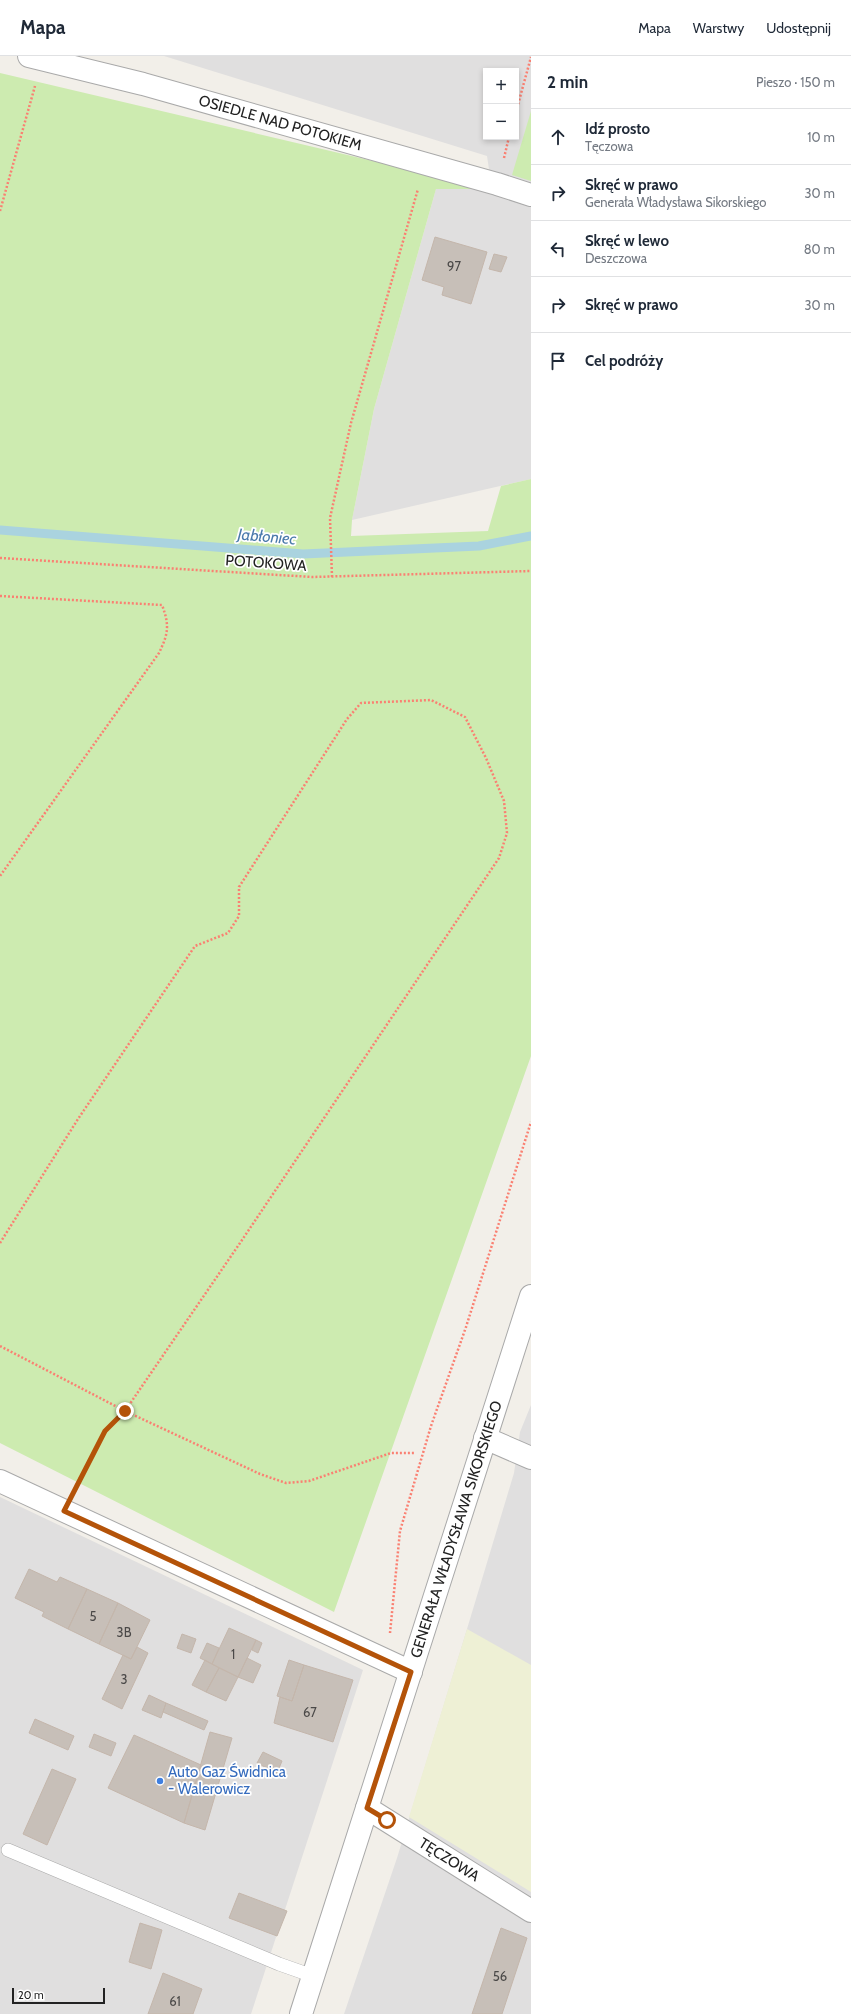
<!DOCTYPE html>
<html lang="pl">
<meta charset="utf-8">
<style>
body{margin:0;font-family:Cabin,sans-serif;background:#f2f2f3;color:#1f2937}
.controls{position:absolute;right:12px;top:12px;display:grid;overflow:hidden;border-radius:0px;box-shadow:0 2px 6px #0003}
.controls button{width:36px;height:36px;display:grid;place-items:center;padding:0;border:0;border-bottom:1px solid #e0e1e3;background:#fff;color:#1f2937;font:20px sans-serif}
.scale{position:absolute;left:12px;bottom:10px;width:93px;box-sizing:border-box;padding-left:4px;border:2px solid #222;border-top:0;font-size:11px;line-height:14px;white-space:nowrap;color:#222;-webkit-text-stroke:3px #fff;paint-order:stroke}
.stop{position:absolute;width:12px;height:12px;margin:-9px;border:3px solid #b45309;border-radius:50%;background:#fff}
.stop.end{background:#b45309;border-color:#fff;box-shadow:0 1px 4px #0008}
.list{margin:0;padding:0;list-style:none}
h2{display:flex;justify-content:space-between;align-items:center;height:52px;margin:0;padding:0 16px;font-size:17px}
h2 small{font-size:13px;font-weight:400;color:#747a83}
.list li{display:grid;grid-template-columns:26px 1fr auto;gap:12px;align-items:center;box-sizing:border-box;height:56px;padding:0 16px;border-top:1px solid #e0e1e3}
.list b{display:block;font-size:15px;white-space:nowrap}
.list p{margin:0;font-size:13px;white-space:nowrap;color:#747a83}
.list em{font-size:13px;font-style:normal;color:#747a83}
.icon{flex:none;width:22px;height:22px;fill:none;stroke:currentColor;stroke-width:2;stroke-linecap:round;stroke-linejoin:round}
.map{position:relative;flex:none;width:531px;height:1958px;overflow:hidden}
header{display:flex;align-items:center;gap:24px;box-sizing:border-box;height:56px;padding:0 20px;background:#fff;border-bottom:1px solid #e0e1e3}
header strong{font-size:19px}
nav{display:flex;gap:22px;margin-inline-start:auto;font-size:14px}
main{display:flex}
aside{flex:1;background:#fff}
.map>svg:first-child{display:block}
.residential{fill:#e0dfdf;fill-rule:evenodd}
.farmland{fill:#eef0d5}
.grass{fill:#cdebb0}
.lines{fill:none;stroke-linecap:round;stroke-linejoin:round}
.stream{stroke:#aad3df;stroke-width:9}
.building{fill:#c7bfb8;stroke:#c4b6ab}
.service-casing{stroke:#a9a9a9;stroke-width:14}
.minor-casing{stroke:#a9a9a9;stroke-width:24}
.tertiary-casing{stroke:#a9a9a9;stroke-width:24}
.path{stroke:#fa8072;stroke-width:2.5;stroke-dasharray:2 2;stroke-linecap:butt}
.service{stroke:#fff;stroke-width:13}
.minor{stroke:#fff;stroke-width:22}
.tertiary{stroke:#fff;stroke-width:22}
.route{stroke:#b45309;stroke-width:5}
.shop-dot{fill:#3f7fe0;stroke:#fff;stroke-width:1.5}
.labels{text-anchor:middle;stroke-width:3.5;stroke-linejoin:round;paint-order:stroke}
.number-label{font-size:13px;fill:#4b4948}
.street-label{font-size:15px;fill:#222;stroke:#fff}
.shop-label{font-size:15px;fill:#366cbe;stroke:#fff;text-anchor:start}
.water-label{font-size:16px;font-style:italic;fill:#4a7aab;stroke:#fff}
</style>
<header>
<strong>Mapa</strong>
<nav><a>Mapa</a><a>Warstwy</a><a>Udostępnij</a></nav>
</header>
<main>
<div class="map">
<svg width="531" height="1958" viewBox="0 0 531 1958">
<rect width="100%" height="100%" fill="#f2efe9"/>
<path class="residential" d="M164,0h367v423l-179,41 22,-111 62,-220h56l-5,-33zM486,15h30v66h-30z
M531,1349v609h-187l53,-156 70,-229 47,-156 6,-41z
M0,1441l363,173 -112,344h-251z"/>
<path class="farmland" d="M467,1573l64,36v227l-122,-75z"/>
<path class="grass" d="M0,17l492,116h-56l-62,220 -22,111 -1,16 137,-5 13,-45 30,-7v577l-197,556 -334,-169z
M531,55v70l-19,-6z"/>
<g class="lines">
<path class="stream" d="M0,474l303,24 176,-8 52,-10"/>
</g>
<path class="building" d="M435,181l52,15 -16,52 -29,-9 2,-8 -22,-7z
M494,198l13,3 -6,15 -12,-3z
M29,1513l28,13 3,-5 27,12 -19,40 -26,-13 2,-4 -29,-14z
M87,1533l31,14 -19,41 -31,-15z
M118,1547l32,17 -19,39 -32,-15z
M229,1572l27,12 -18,37 -26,-13z
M182,1578l14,5 -5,14 -14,-5z
M256,1584l6,3 -4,10 -6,-3z
M207,1587l12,5 -7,16 -12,-6z
M137,1591l11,6 -26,56 -20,-10 21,-44 8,4z
M247,1602l14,7 -8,18 -15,-6z
M205,1604l14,8 -13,24 -14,-7z
M289,1604l15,5 -12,36 -15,-5z
M304,1609l49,15 -20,62 -59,-19 6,-26 12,4z
M219,1612l19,9 -12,24 -20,-9z
M149,1639l17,8 -5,15 -19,-8z
M166,1647l42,18 -4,9 -41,-18z
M35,1663l39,17 -6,14 -39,-17z
M210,1676l22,6 -27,92 -21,-7z
M94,1678l22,9 -5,13 -22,-9z
M134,1679l67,30 -17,58 -76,-35z
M263,1696l19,9 -5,12 -20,-10z
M52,1713l24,10 -29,66 -24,-11z
M239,1837l48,18 -10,25 -48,-18z
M140,1867l22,7 -11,39 -22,-7z
M501,1872l26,10 -25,76h-30z
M163,1917l39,16 -9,25h-45z"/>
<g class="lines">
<g class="service-casing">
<path id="service" d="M8,1794l271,114 34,12"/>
</g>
<g class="minor-casing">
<g id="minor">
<path id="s1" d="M29,0l114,28 354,100 34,11"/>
<path d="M485,1382l46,20"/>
<path d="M0,1425l411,191"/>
<path id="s2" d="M367,1752l164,103"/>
</g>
</g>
<g class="tertiary-casing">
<g id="tertiary">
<path id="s3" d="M301,1958l230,-718"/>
</g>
</g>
<path class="path" d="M516,56l15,-55
M504,102l5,-21
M0,155l35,-125
M0,502l312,19 219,-6
M332,521l-2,-59 21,-95 67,-234
M0,540l162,9c8,21 6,29 -3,48l-159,223
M0,1187l78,-124 117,-173 33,-13 11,-17v-29l108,-168 14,-16 70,-3 34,17 21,41 18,43 3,32 -8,25 -259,385 -115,168 -20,20 -30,56
M0,1290l125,65 135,63 26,9 23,-2 82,-28h24
M390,1577l10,-102 31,-105 35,-99 65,-205"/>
<use href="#service" class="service"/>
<use href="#minor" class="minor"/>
<use href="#tertiary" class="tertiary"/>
</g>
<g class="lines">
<path class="route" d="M125,1355l-20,20 -41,80 347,161 -44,136 20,12"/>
</g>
<circle class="shop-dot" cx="160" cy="1725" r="4"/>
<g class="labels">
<g class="number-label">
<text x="454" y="215">97</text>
<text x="93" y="1565">5</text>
<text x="124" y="1581">3B</text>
<text x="233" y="1603">1</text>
<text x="124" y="1628">3</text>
<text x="310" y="1661">67</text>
<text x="500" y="1925">56</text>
<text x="175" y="1950">61</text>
</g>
<g class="street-label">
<text dy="5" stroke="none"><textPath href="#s1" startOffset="260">OSIEDLE NAD POTOKIEM</textPath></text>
<text transform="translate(266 507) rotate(4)" y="5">POTOKOWA</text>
<text dy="5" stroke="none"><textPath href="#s3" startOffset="509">GENERAŁA WŁADYSŁAWA SIKORSKIEGO</textPath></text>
<text dy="5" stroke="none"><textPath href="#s2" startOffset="97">TĘCZOWA</textPath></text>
</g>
<g class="shop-label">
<text x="168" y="1721">Auto Gaz Świdnica<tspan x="168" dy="17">- Walerowicz</tspan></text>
</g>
<g class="water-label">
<text transform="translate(267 480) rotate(5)" y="6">Jabłoniec</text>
</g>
</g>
</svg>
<div class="controls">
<button>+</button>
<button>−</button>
</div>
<div class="scale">20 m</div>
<div class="stop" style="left:387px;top:1764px"></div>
<div class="stop end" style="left:125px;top:1355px"></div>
</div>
<aside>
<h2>2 min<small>Pieszo · 150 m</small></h2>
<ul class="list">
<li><svg class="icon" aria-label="ahead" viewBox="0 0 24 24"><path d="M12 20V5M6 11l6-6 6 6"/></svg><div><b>Idź prosto</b><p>Tęczowa</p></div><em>10 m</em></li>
<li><svg class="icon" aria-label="right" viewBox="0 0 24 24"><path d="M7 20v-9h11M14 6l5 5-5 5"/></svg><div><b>Skręć w prawo</b><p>Generała Władysława Sikorskiego</p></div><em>30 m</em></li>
<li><svg class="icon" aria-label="left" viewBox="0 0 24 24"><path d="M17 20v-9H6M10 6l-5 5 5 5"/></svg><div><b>Skręć w lewo</b><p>Deszczowa</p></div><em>80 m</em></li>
<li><svg class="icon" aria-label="right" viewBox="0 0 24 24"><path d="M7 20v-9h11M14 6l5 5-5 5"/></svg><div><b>Skręć w prawo</b></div><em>30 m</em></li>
<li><svg class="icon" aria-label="arrive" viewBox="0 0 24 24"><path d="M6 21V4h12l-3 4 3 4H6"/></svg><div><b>Cel podróży</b></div></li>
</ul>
</aside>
</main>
